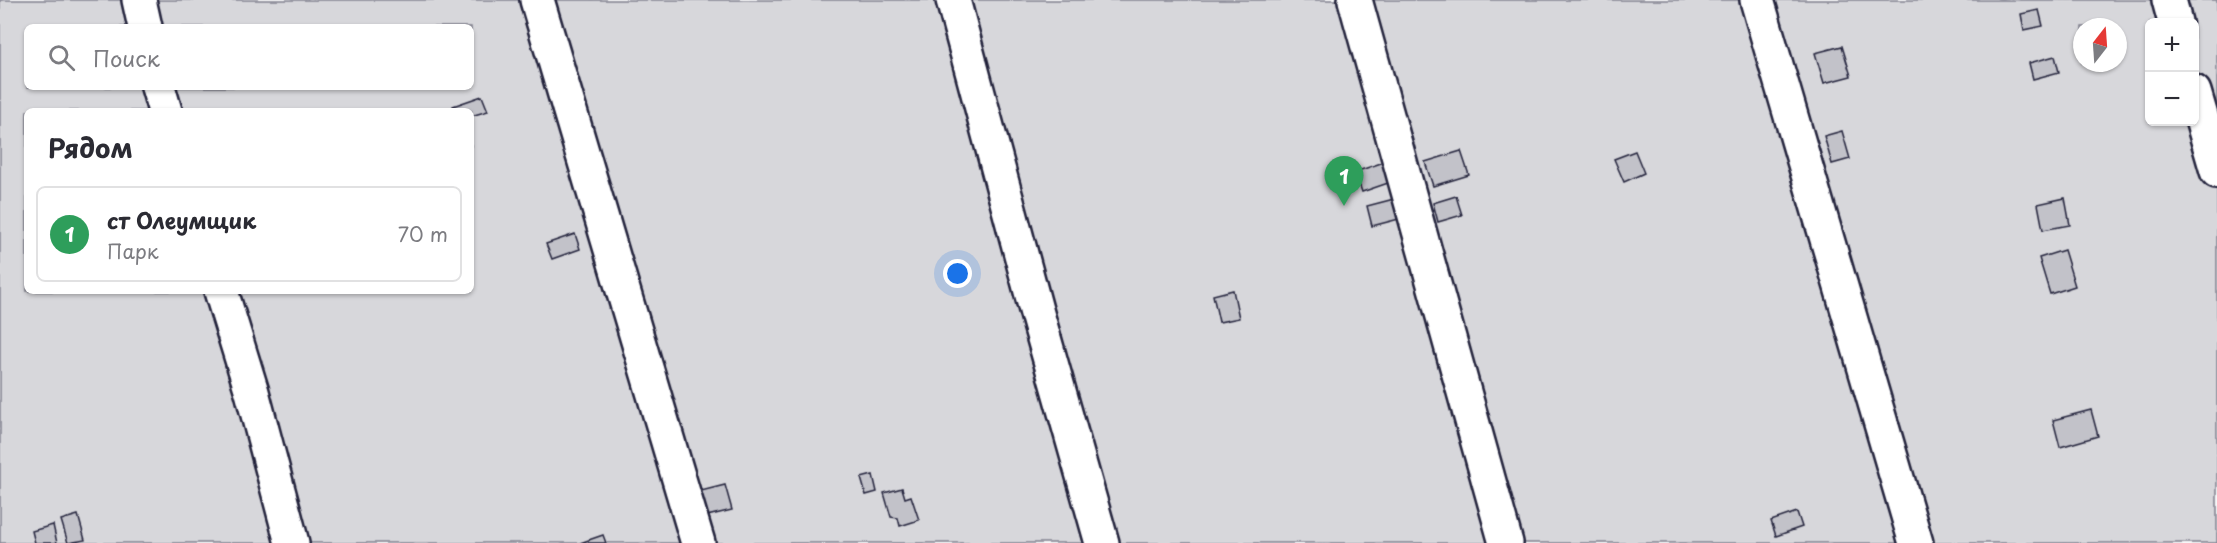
<!DOCTYPE html>
<html lang="ru">
<meta charset="utf-8">
<style>
body{margin:0;font-family:"Playpen Sans",sans-serif;background:#f7f7f7;color:#2b2b33}
.controls{position:absolute;right:18px;top:18px;display:grid;overflow:hidden;border-radius:9px;box-shadow:0 2px 4px #0004}
.controls button{width:54px;height:54px;display:grid;place-items:center;padding:0;border:0;border-bottom:2px solid #e1e1e2;background:#fff;color:#2b2b33;font:30px sans-serif}
.compass{position:absolute;left:2073px;top:18px;width:54px;height:54px;border-radius:50%;background:#fff;box-shadow:0 2px 4px #0004;rotate:17deg}
.you{position:absolute;left:958px;top:274px;width:21px;height:21px;margin:-15px;border:4px solid #fff;border-radius:50%;background:#1a73e8;box-shadow:0 0 0 9px #1a73e833}
.badge{display:grid;place-items:center;width:39px;height:39px;border-radius:50%;background:#22223b;color:#fff;font-size:20px;font-weight:700}
.pin{position:absolute;translate:-50% -50px;filter:drop-shadow(0 2px 3px #0008)}
.pin::after{content:'';position:absolute;top:32px;width:21px;height:18px;background:inherit;clip-path:polygon(0 0,100% 0,50% 100%)}
.list{margin:0;padding:0;list-style:none}
h2{display:flex;justify-content:space-between;align-items:center;height:78px;margin:0;padding:0 24px;font-size:26px}
h2 small{font-size:20px;font-weight:400;color:#7c7c81}
.list li{display:grid;grid-template-columns:39px 1fr auto;gap:18px;align-items:center;box-sizing:border-box;height:96px;margin:0 12px 12px;padding:0 12px;border:2px solid #e1e1e2;border-radius:9px}
.list b{display:block;font-size:22px;white-space:nowrap}
.list p{margin:0;font-size:20px;white-space:nowrap;color:#7c7c81}
.list em{font-size:20px;font-style:normal;color:#7c7c81}
.icon{flex:none;width:33px;height:33px;fill:none;stroke:currentColor;stroke-width:2;stroke-linecap:round;stroke-linejoin:round}
.map{position:relative;flex:none;width:2217px;height:543px;overflow:hidden}
.search{position:absolute;background:#fff;box-shadow:0 2px 4px #0004;left:24px;top:24px;width:450px;height:66px;display:flex;align-items:center;gap:15px;box-sizing:border-box;padding:0 21px;border-radius:9px;color:#7c7c81;font-size:22px}
.panel{position:absolute;background:#fff;box-shadow:0 2px 4px #0004;left:24px;top:108px;width:450px;height:186px;border-radius:9px}
.map>svg:first-child{display:block}
.green{fill:#d7d7db;stroke:#7c7c8b;stroke-width:1.5;fill-rule:evenodd}
.building{fill:#c2c2c9;stroke:#22223b;stroke-width:1.5}
.lines{fill:none;stroke-linecap:round;stroke-linejoin:round}
.minor-casing{stroke:#22223b;stroke-width:38}
.minor{stroke:#fff;stroke-width:33}
</style>
<div class="map">
<svg width="2217" height="543" viewBox="0 0 2217 543">
<rect width="100%" height="100%" fill="#f6f6f7"/>
<filter id="ink" filterUnits="userSpaceOnUse"><feTurbulence type="fractalNoise" baseFrequency=".0167" numOctaves="2"/><feDisplacementMap in="SourceGraphic" scale="12" xChannelSelector="R" yChannelSelector="G"/><feConvolveMatrix kernelMatrix="1 2 1 2 8 2 1 2 1" color-interpolation-filters="sRGB"/></filter>
<g filter="url(#ink)">
<path class="green" d="M0,0h2217v543h-2217zM2150,22h44v100h-44zM27,27h444v60h-444zM2082,27h36v36h-36zM27,111h444v180h-444z"/>
<path class="building" d="M2039,10l4,16 -19,4 -3,-16z
M1842,46l9,30 -27,7 -9,-30z
M2055,56l4,16 -26,7 -4,-16z
M482,96l6,15 -17,5v-5h-16l-2,-5z
M1842,131l8,28 -18,5 -8,-28z
M1461,151l8,24 -36,11 -8,-24z
M1635,151l9,22 -20,9 -10,-23z
M1384,162l7,20 -29,10 -7,-20z
M1456,196l6,19 -24,7 -5,-19z
M2065,198l5,27 -27,5 -5,-26z
M1394,199l5,20 -27,7 -5,-20z
M575,234l5,15 -28,10 -6,-15z
M2064,250l11,36 -25,8 -11,-36z
M1233,290l6,28 -20,4 -6,-27z
M2091,410l7,26 -38,11 -7,-27z
M873,475l4,17 -11,3 -5,-17z
M725,485l7,25 -25,6 -6,-25z
M902,488l3,10 6,-2 8,24 -19,6 -2,-8 -7,-1 -7,-24z
M1797,512l5,15 -26,9 -5,-15z
M78,515l7,25 -17,3 -7,-23z
M53,525l4,18h-22l-3,-12z
M603,535l3,8h-26z"/>
<g class="lines">
<g class="minor-casing">
<path id="minor" d="M139,0l6,27
M537,0l161,543
M953,0l83,310 66,233
M1355,0l151,543
M1757,0l159,543
M2169,0l6,22
M158,87l7,24
M2194,92l23,79
M221,291l31,101 40,151"/>
</g>
<use href="#minor" class="minor"/>
</g>
</g>
</svg>
<div class="controls">
<button>+</button>
<button>−</button>
</div>
<svg class="compass" viewBox="-18 -18 36 36"><path d="M0-13l5 13h-10z" fill="#e53935"/><path d="M0 13l5-13h-10z" fill="#7c7c81"/></svg>
<div class="you"></div>
<div class="pin badge" style="left:1344px;top:206px;background:#2e9e5b">1</div>
<div class="search"><svg class="icon" aria-label="search" viewBox="0 0 24 24"><circle cx="10" cy="10" r="6"/><path d="M15 15l6 6"/></svg>Поиск</div>
<section class="panel">
<h2>Рядом<small></small></h2>
<ul class="list">
<li><span class="badge" style="background:#2e9e5b">1</span><div><b>ст Олеумщик</b><p>Парк</p></div><em>70 m</em></li>
</ul>
</section>
</div>
